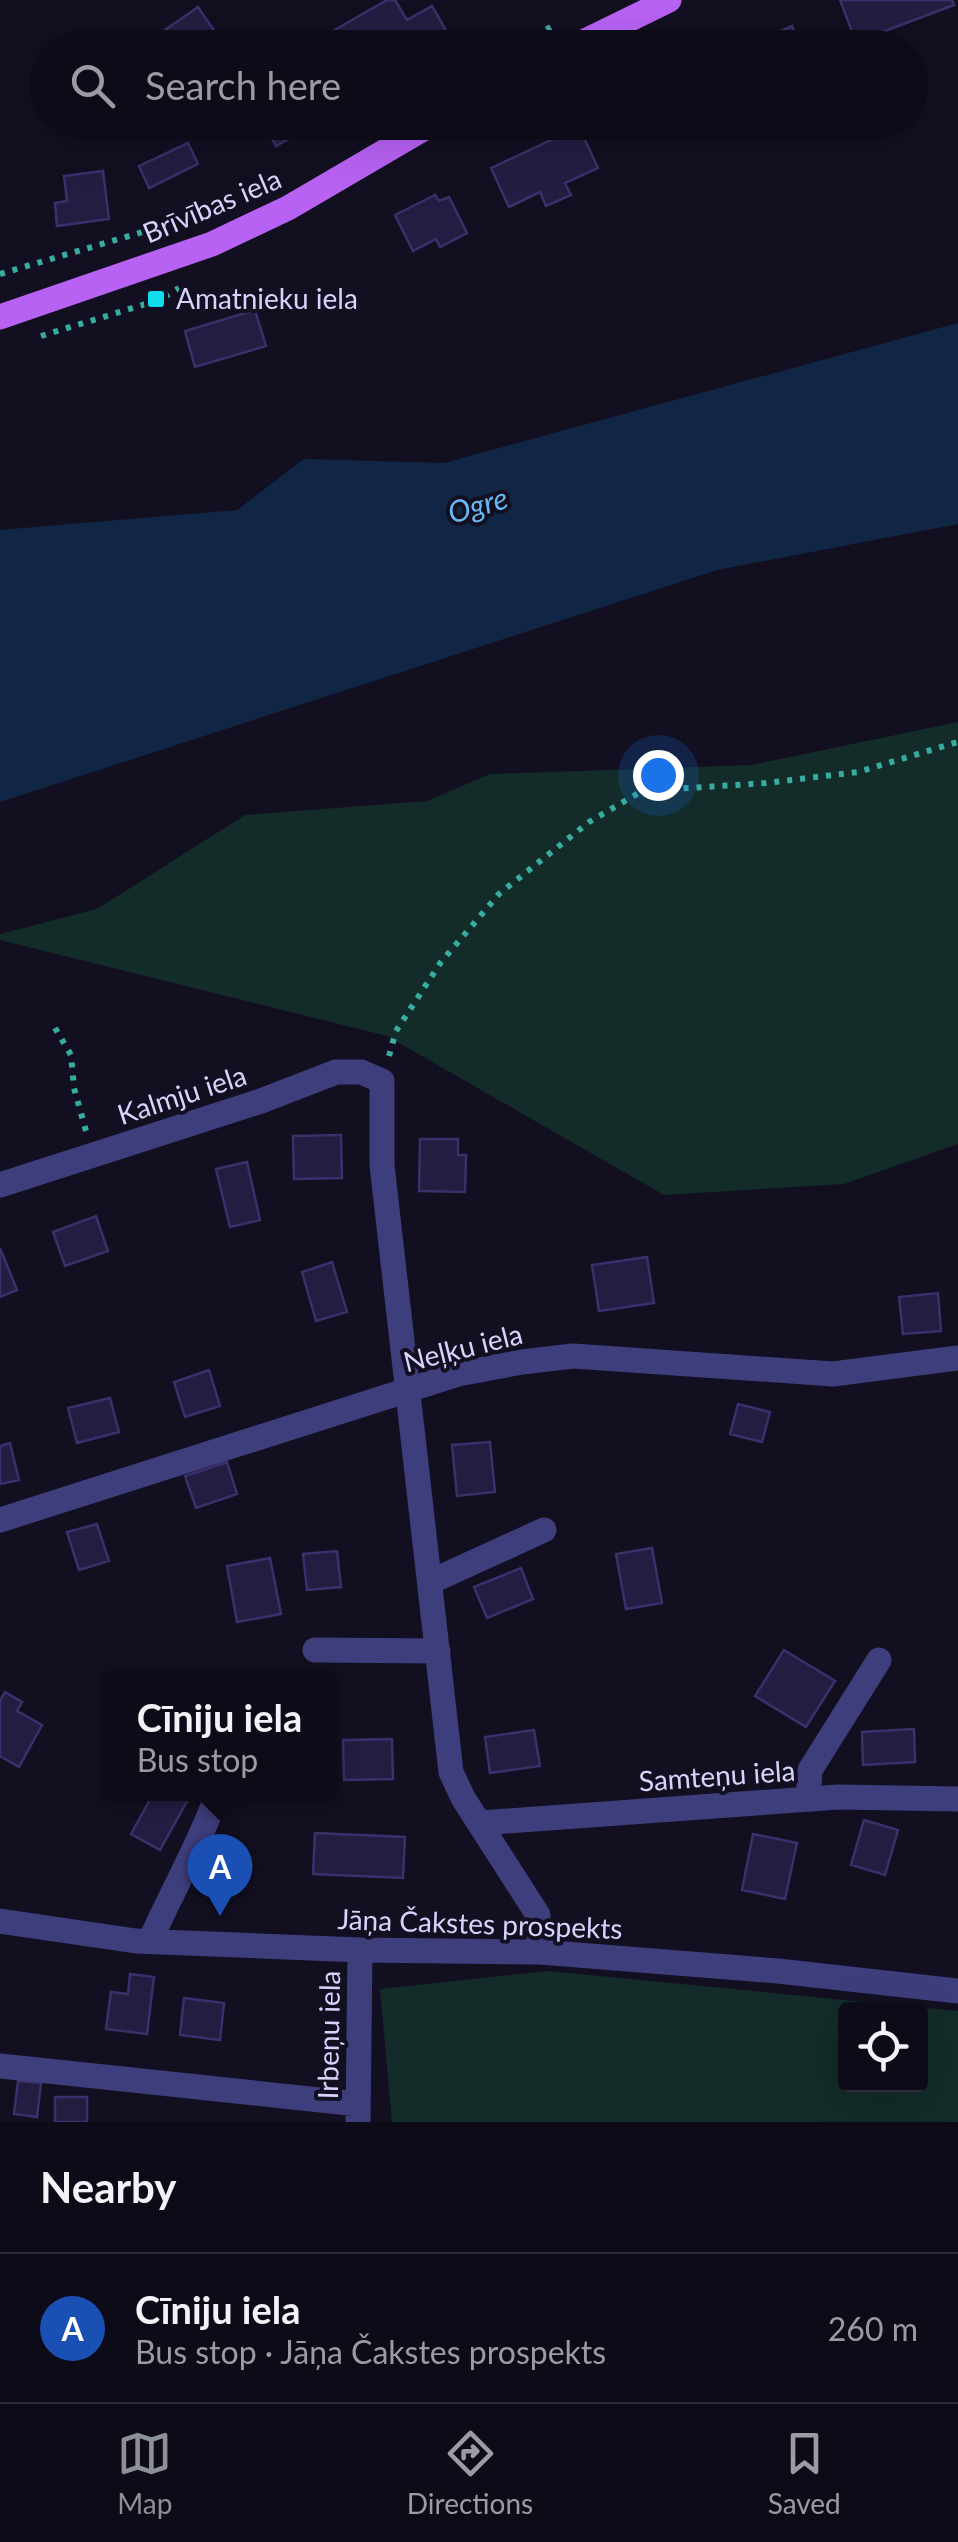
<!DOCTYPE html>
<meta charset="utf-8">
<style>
body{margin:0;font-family:Lato,sans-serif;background:#171422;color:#f1f3f6}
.controls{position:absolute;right:30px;bottom:30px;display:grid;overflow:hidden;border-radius:10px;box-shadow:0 10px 40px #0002}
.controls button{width:90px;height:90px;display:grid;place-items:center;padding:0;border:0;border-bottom:2px solid #2e2b38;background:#0e0b19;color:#f1f3f6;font:50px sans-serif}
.you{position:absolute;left:658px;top:775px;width:35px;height:35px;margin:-25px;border:8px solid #fff;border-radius:50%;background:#1a73e8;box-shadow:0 0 0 15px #1a73e833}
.badge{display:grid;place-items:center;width:65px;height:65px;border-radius:50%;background:#8c9099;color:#fff;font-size:32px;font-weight:700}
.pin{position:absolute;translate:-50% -82px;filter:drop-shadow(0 2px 5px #0008)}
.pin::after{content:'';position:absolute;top:52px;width:35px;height:30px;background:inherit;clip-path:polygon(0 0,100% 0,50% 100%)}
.popup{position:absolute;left:102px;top:1671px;width:235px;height:130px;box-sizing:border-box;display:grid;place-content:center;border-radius:10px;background:#0e0b19;filter:drop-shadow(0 2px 8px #0005);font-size:32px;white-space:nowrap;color:#9b9ba2}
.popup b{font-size:38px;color:#f1f3f6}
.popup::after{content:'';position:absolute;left:50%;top:100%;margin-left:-20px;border:20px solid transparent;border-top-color:#0e0b19}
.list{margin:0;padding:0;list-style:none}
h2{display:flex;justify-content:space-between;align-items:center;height:130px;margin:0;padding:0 40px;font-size:42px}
h2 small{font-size:32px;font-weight:400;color:#9b9ba2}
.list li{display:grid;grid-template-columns:65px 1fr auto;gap:30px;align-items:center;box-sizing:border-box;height:150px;padding:0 40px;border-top:2px solid #2e2b38}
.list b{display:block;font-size:38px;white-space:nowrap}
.list p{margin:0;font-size:32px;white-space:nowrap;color:#9b9ba2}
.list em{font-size:32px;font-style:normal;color:#9b9ba2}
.icon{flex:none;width:55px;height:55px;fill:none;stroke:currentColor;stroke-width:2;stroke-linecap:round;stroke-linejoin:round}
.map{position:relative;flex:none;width:958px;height:2122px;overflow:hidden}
.search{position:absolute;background:#0e0b19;box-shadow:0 10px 40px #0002;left:30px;right:30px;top:30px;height:110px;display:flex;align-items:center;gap:25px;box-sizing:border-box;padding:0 35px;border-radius:55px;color:#9b9ba2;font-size:38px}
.sheet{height:280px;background:#0e0b19}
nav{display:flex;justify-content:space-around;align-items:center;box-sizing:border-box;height:140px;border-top:2px solid #2e2b38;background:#0e0b19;font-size:28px;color:#9b9ba2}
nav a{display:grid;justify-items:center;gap:5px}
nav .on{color:#8c9099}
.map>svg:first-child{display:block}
.green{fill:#132b29;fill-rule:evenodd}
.water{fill:#112644}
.building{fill:#231d41;stroke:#3a306b;stroke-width:2.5}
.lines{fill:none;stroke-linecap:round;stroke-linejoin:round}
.path{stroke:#37aca1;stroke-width:6;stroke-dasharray:5 8;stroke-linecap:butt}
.minor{stroke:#3e3e7d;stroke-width:25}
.major{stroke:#b862f4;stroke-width:25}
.poi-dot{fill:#11dcea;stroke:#120f21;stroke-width:4}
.labels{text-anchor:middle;stroke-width:8;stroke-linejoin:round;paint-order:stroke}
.street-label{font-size:28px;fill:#d6d3fc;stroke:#120f21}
.poi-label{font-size:28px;fill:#d6d3fc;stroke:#120f21;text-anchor:start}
.water-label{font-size:30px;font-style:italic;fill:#68b8f4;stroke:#120f21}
</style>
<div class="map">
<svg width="958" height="2122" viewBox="0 0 958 2122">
<rect width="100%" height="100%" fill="#120f21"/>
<path class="green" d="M958,722v422l-114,40 -180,11 -277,-159 -387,-96v-6l97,-25 148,-94 182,-14 63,-27 261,-9z
M548,1971l410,40v111h-566l-12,-133zM846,2010h74v74h-74z"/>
<path class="water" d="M958,323v201l-241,46 -717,232v-272l237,-20 67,-51 140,4z"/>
<path class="building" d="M387,0h8l12,20 25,-14 24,42h-113l-10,-17z
M840,0h112l2,5 -98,37z
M198,7l24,35 -7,6h-76z
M792,26l9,22h-57z
M263,122h45l2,5 -34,19z
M645,122h42l-35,15z
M579,127l19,41 -33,15 6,12 -25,11 -6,-14 -31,15 -18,-39z
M188,143l10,21 -49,24 -10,-22z
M103,171l6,48 -52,7 -2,-23 12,-2 -3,-25z
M435,195l4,6 10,-4 18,36 -27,14 -4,-8 -23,12 -18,-36z
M255,310l11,36 -71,21 -10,-36z
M341,1135l1,43 -48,1 -1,-43z
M420,1139h38v16h8l-1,37 -46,-1z
M247,1162l13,58 -30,7 -14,-58z
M96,1216l12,35 -43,15 -12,-34z
M0,1248l17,42 -17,7z
M647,1257l7,46 -55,8 -7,-46z
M332,1262l15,50 -31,9 -14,-49z
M938,1293l3,38 -38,3 -4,-37z
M209,1370l11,36 -35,11 -11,-35z
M110,1398l9,34 -42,11 -9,-35z
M738,1404l32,8 -8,30 -32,-8z
M490,1442l5,50 -38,4 -5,-51z
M10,1443l9,37 -19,4v-38z
M227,1462l10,32 -41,14 -11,-32z
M97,1524l12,37 -30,9 -12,-38z
M652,1548l10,55 -36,6 -10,-55z
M337,1551l4,36 -34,3 -4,-36z
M270,1558l11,56 -44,8 -10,-56z
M521,1568l12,31 -46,19 -13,-31z
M784,1650l51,31 -29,46 -51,-31z
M5,1692l17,10 -5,9 25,14 -23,42 -19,-11v-55z
M914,1729l1,33 -52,3 -1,-33z
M534,1730l6,36 -50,7 -5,-36z
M392,1739l1,40 -49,1 -1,-40z
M153,1794h38l-31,56 -29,-16z
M864,1820l34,10 -13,45 -34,-10z
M315,1833l90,4 -2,41 -90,-4z
M753,1834l44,9 -12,56 -43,-9z
M130,1974l24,3 -7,57 -41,-5 5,-37 17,2z
M184,1998l40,5 -4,37 -40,-5z
M18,2081l23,2 -4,34 -23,-3z
M55,2097h32v25h-32z"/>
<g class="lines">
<path class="path" d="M512,48l39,-21
M0,274l197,-58
M41,336l118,-36 20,-12
M55,1028l16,27 3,33 12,43
M389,1056l7,-25 45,-69 58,-68 90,-72 53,-31 124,-8 92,-11 100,-30"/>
<path class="minor" d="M0,1185l261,-84 75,-29h25l21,9v84l69,607 12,26 75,117 2,37
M0,1520l458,-146 64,-12 51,-6 260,18 125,-16
M430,1582l114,-52
M315,1650l123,1
M808,1799l2,-29 69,-110
M480,1823l358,-26 120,2
M0,1921l136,20 224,9 180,2 238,19 180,20
M150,1941c20,-45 44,-87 62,-133
M0,2066l358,38
M358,2122l2,-172"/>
<path class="major" d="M571,48l98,-48
M0,317l212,-73 76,-36 147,-86"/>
</g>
<rect class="poi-dot" x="146" y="289" width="20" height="20" rx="5"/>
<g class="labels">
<g class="street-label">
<text transform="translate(212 206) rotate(-23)" y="10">Brīvības iela</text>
<text transform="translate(182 1095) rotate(-18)" y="10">Kalmju iela</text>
<text transform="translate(463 1348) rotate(-14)" y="10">Neļķu iela</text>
<text transform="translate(717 1776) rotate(-4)" y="10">Samteņu iela</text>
<text transform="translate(480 1924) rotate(2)" y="10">Jāņa Čakstes prospekts</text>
<text transform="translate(329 2035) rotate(-89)" y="10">Irbeņu iela</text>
</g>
<g class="poi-label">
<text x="176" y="309">Amatnieku iela</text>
</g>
<g class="water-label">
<text transform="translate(478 506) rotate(-16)" y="10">Ogre</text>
</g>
</g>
</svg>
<div class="controls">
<button><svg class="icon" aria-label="locate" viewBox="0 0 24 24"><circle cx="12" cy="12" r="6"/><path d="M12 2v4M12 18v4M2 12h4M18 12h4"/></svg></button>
</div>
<div class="you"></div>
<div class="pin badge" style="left:220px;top:1916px;background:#1a4fb4">A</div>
<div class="popup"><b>Cīniju iela</b>Bus stop</div>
<div class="search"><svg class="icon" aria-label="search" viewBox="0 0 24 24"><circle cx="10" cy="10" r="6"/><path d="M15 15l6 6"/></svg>Search here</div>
</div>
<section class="sheet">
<h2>Nearby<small></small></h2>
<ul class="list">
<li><span class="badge" style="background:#1a4fb4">A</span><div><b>Cīniju iela</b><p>Bus stop · Jāņa Čakstes prospekts</p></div><em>260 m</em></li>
</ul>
</section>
<nav>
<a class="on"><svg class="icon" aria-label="map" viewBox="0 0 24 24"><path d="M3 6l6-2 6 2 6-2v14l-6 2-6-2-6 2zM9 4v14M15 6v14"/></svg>Map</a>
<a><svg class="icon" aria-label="directions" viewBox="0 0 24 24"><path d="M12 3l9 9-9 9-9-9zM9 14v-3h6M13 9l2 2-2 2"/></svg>Directions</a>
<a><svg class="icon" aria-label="saved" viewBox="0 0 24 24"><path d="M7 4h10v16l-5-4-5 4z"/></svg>Saved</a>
</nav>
